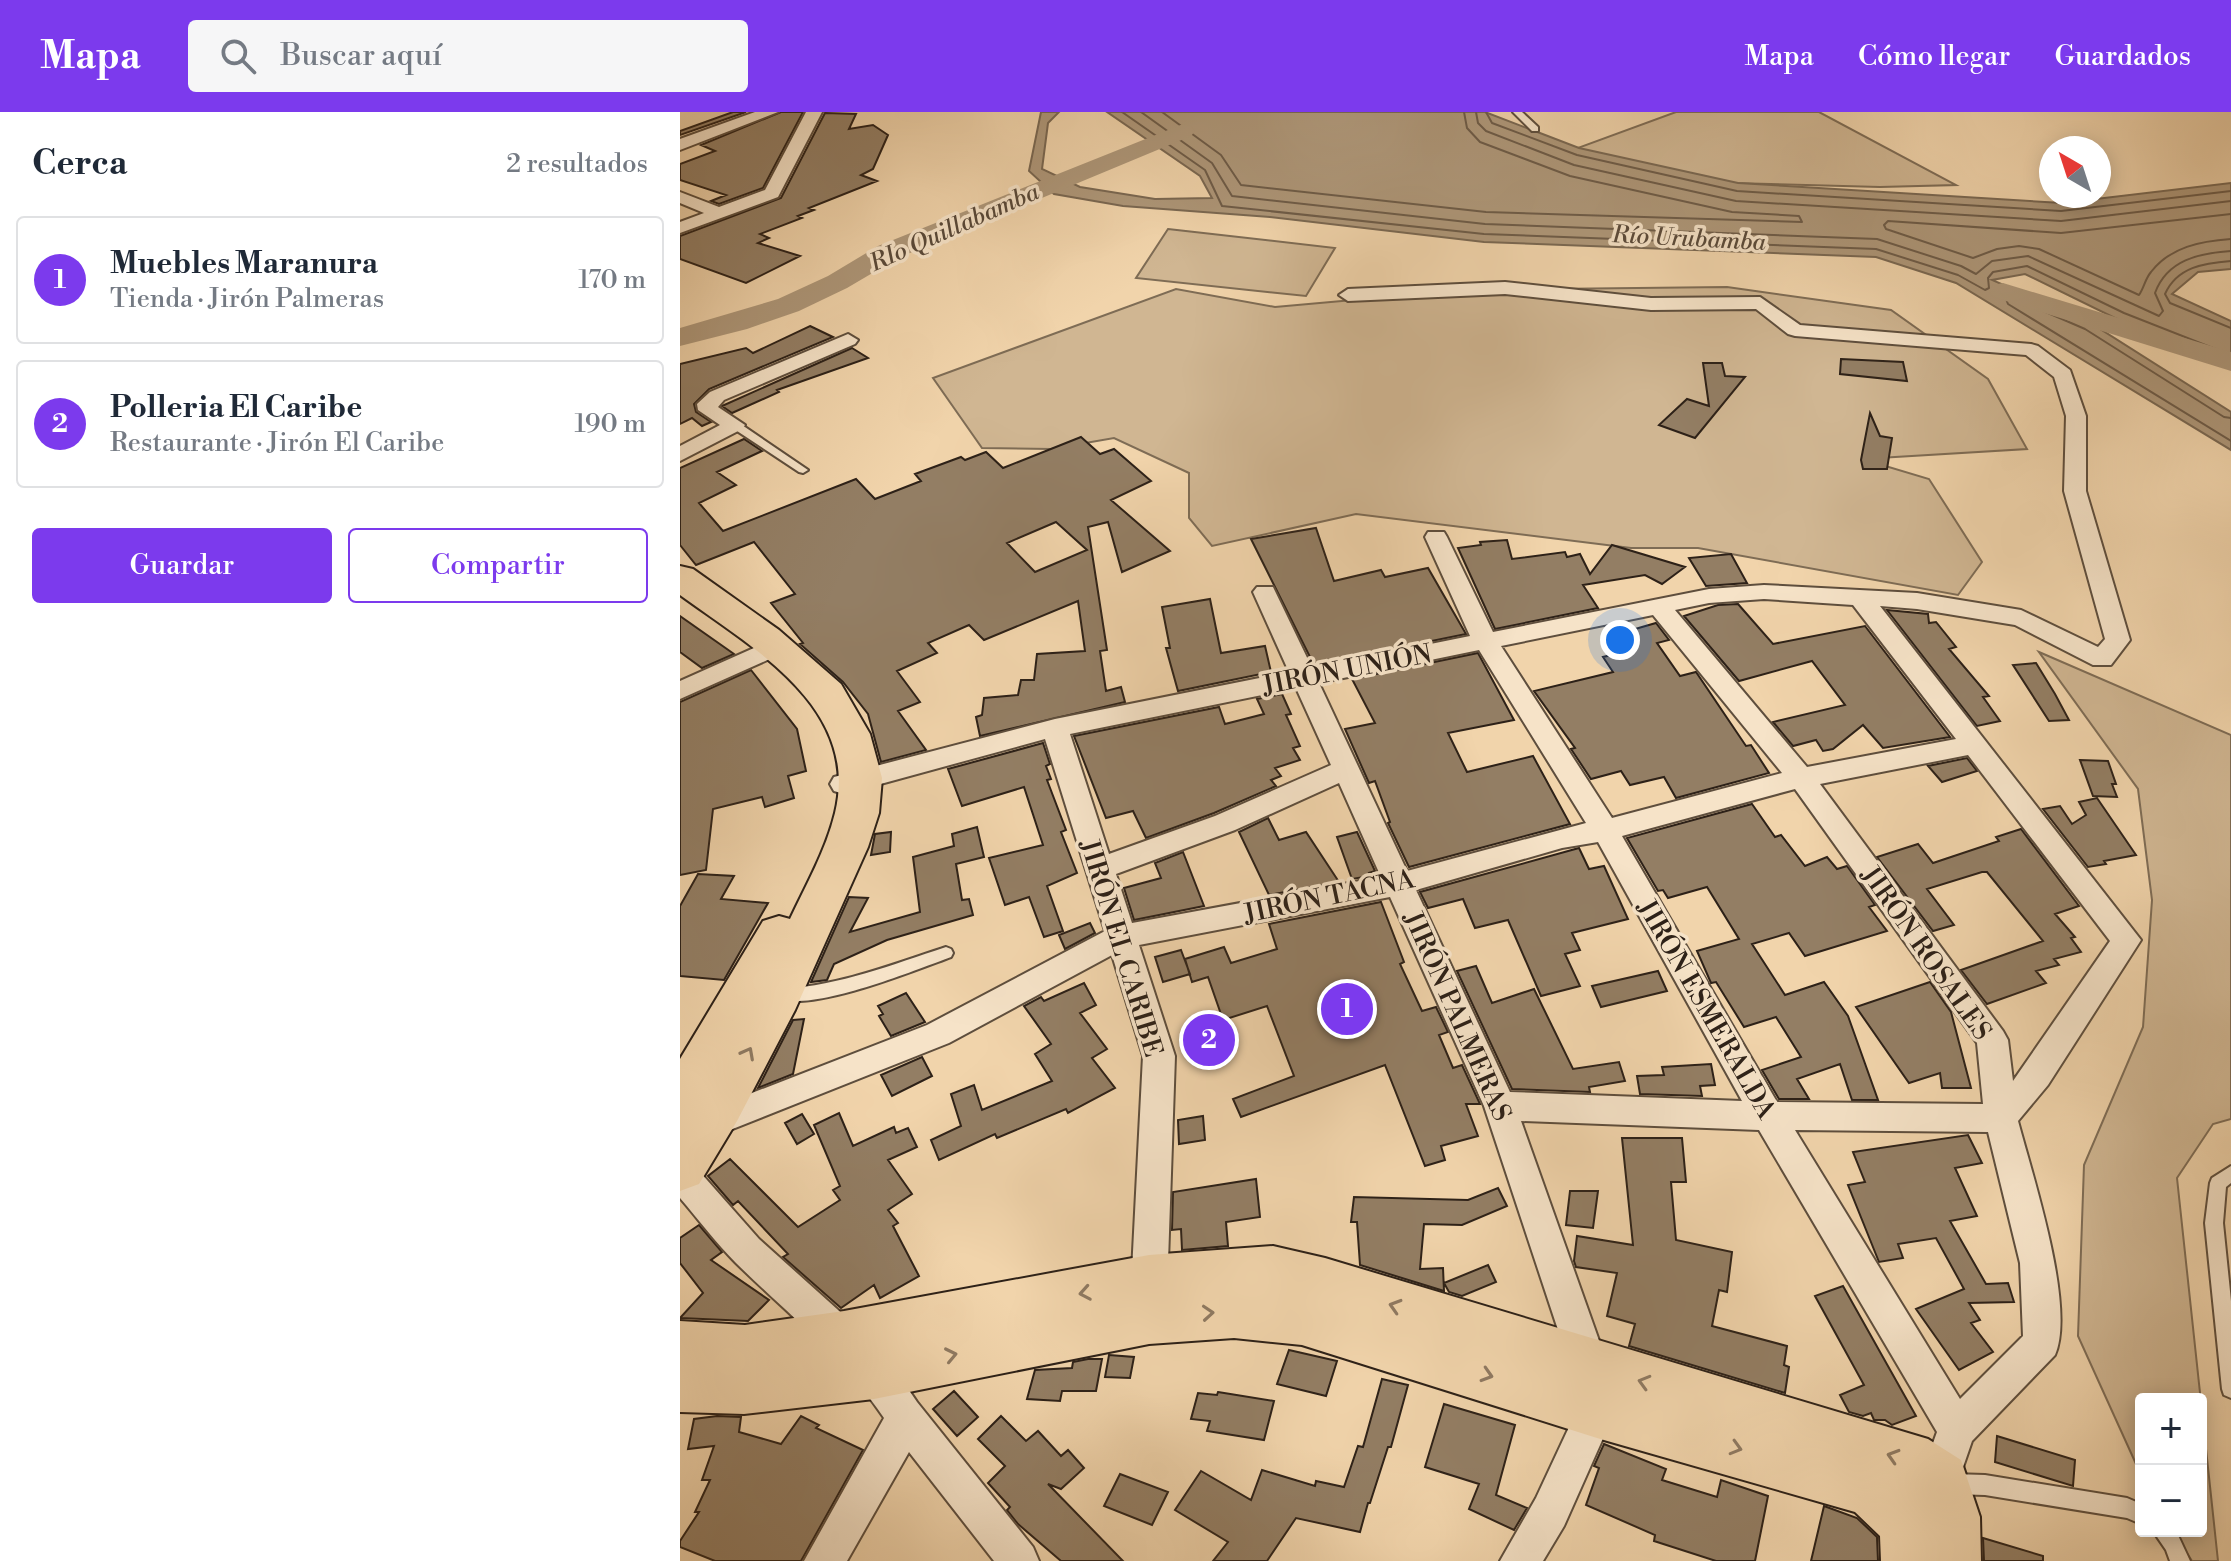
<!DOCTYPE html>
<html lang="es">
<meta charset="utf-8">
<style>
body{margin:0;font-family:"Libre Bodoni",serif;background:#f6f6f7;color:#1f2937}
.controls{position:absolute;right:24px;bottom:24px;display:grid;overflow:hidden;border-radius:8px;box-shadow:0 4px 20px #0003}
.controls button{width:72px;height:72px;display:grid;place-items:center;padding:0;border:0;border-bottom:2px solid #e0e1e3;background:#fff;color:#1f2937;font:40px sans-serif}
.compass{position:absolute;left:1359px;top:24px;width:72px;height:72px;border-radius:50%;background:#fff;box-shadow:0 4px 20px #0003;rotate:321deg}
.you{position:absolute;left:940px;top:528px;width:28px;height:28px;margin:-20px;border:6px solid #fff;border-radius:50%;background:#1a73e8;box-shadow:0 0 0 12px #1a73e833}
.badge{display:grid;place-items:center;width:52px;height:52px;border-radius:50%;background:#7c3aed;color:#fff;font-size:26px;font-weight:700}
.pin{position:absolute;translate:-50% -50%;border:4px solid #fff;box-shadow:0 2px 8px #0006}
.list{margin:0;padding:0;list-style:none}
h2{display:flex;justify-content:space-between;align-items:center;height:104px;margin:0;padding:0 32px;font-size:34px}
h2 small{font-size:26px;font-weight:400;color:#747a83}
.list li{display:grid;grid-template-columns:52px 1fr auto;gap:24px;align-items:center;box-sizing:border-box;height:128px;margin:0 16px 16px;padding:0 16px;border:2px solid #e0e1e3;border-radius:8px}
.list b{display:block;font-size:30px;white-space:nowrap}
.list p{margin:0;font-size:26px;white-space:nowrap;color:#747a83}
.list em{font-size:26px;font-style:normal;color:#747a83}
.actions{display:flex;gap:16px;padding:24px 32px}
.actions a{flex:1;padding:18px 0;border:2px solid #7c3aed;border-radius:8px;text-align:center;font-size:28px;color:#7c3aed}
.actions .main{background:#7c3aed;color:#fff}
.icon{flex:none;width:44px;height:44px;fill:none;stroke:currentColor;stroke-width:2;stroke-linecap:round;stroke-linejoin:round}
.map{position:relative;flex:none;width:1551px;height:1449px;overflow:hidden}
header{display:flex;align-items:center;gap:48px;box-sizing:border-box;height:112px;padding:0 40px;background:#7c3aed;color:#fff}
header strong{font-size:38px}
nav{display:flex;gap:44px;margin-inline-start:auto;font-size:28px}
.search{width:560px;height:72px;background:#f6f6f7;display:flex;align-items:center;gap:20px;box-sizing:border-box;padding:0 28px;border-radius:8px;color:#747a83;font-size:30px}
main{display:flex}
aside{flex:1;background:#fff}
.map>svg:first-child{display:block}
.green{fill:#d0b692;stroke:#7e6c55;stroke-width:2}
.water{fill:#ae9779;stroke:#7a6852;stroke-width:2}
.lines{fill:none;stroke-linecap:round;stroke-linejoin:round}
.shore{stroke:#6e5c48;stroke-width:2}
.river{fill:#ae9779;fill-rule:evenodd}
.building{fill:#937e64;stroke:#2d2118;stroke-width:2;fill-rule:evenodd}
.lane-casing{stroke:#5e4e3d;stroke-width:4}
.street-casing{stroke:#5e4e3d;stroke-width:4}
.highway-casing{stroke:#2d2118;stroke-width:4}
.lane{fill:#f6e3c8;fill-rule:evenodd}
.street{fill:#f6e3c8;fill-rule:evenodd}
.highway{fill:#f1d4ab;fill-rule:evenodd}
.oneway{stroke:#8f7a62}
.labels{text-anchor:middle;stroke-width:7;stroke-linejoin:round;paint-order:stroke}
.far-water-label{font-size:24px;font-style:italic;fill:#5a4a3a;stroke:#f6e3c8}
.street-label{font-size:26px;fill:#2d2118;stroke:#f6e3c8}
</style>
<header>
<strong>Mapa</strong>
<div class="search"><svg class="icon" aria-label="search" viewBox="0 0 24 24"><circle cx="10" cy="10" r="6"/><path d="M15 15l6 6"/></svg>Buscar aquí</div>
<nav><a>Mapa</a><a>Cómo llegar</a><a>Guardados</a></nav>
</header>
<main>
<aside>
<h2>Cerca<small>2 resultados</small></h2>
<ul class="list">
<li><span class="badge">1</span><div><b>Muebles Maranura</b><p>Tienda · Jirón Palmeras</p></div><em>170 m</em></li>
<li><span class="badge">2</span><div><b>Polleria El Caribe</b><p>Restaurante · Jirón El Caribe</p></div><em>190 m</em></li>
</ul>
<div class="actions"><a class="main">Guardar</a><a>Compartir</a></div>
</aside>
<div class="map">
<svg width="1551" height="1449" viewBox="0 0 1551 1449">
<rect width="100%" height="100%" fill="#f1d4ab"/>
<filter id="stains"><feTurbulence type="fractalNoise" baseFrequency=".0025" numOctaves="4"/><feColorMatrix values="0 0 0 0 .2 0 0 0 0 .09 0 0 0 0 .02 0 0 0 .5 -.17"/></filter>
<radialGradient id="worn" r=".72"><stop offset=".6" stop-color="#630" stop-opacity="0"/><stop offset="1" stop-color="#630" stop-opacity=".3"/></radialGradient>
<path class="green" d="M996,0h143l137,73 -76,2 -304,-8 -61,-8z
M488,117l167,19 -29,48 -170,-18z
M1047,175l164,23 97,69 39,70 -165,10 67,20 53,83 -24,33 -260,-47h-67l-275,-34 -144,32 -23,-28v-45l-75,-35 -63,11 -69,-1 -49,-70 243,-89 99,18 190,-17z
M1359,540l192,83v384l-18,5 -36,54 41,383h-26l-19,-30h28v-132h-60v76l-63,-139 6,-171 59,-138 9,-127 -14,-111z"/>
<path class="water" d="M361,0h18l-11,11 -6,46 38,18 75,12 57,-1 -12,-22 -93,-64h378l94,36 159,35 324,20 169,-20v86l-33,3 -26,22 59,27v43l-110,-43 -96,-47 -33,6 97,42 142,90v38l-275,-167 -80,-26 -392,-15 -214,-25 -147,-11 -69,-12 -25,-23z"/>
<g class="lines">
<path class="shore" d="M442,0l83,58 17,36 262,28 392,15 82,26 27,15 4,-2 -1,-10 5,-6 34,-6 97,47 107,42
M461,0l71,51 20,33 253,28 392,15 84,27 15,8 16,-13 36,-5 131,60 4,-5 -8,-18c12,-33 44,-40 76,-42
M482,0l59,43 20,30 245,27 316,10 -3,-6 -67,-4 -162,-36 -90,-34 -13,-14 -3,-16
M796,0l2,11 8,8 88,34 162,36 325,20 170,-20
M806,0l6,11 85,32 160,36 324,20 170,-20
M1551,102l-170,19 -173,-12 -4,4 2,4 87,29 24,-9 22,-3 20,3 100,46c5,-7 6,-16 12,-23 19,-25 50,-31 80,-33
M1551,149c-27,2 -54,6 -66,33l5,9 61,25
M1551,306l-7,-1 -139,-88 -74,-32 -5,2 2,5 223,137"/>
<path class="river" d="M503,12l8,2 4,5 -4,5 -293,122 -51,30 -48,23 -52,18 -67,17v-18l98,-29 50,-23 50,-30z
M1323,171l228,69v19l-238,-74 -4,-6 4,-6z"/>
</g>
<path class="building" d="M53,0h13l-66,23v-4z
M101,0h22l-40,76 -44,16 -8,-3 15,-6 -46,-15v-16l35,-13 -14,-6z
M145,1l31,1 -7,15 24,-4 15,10 -15,34 -12,6 16,6 -68,27 5,2 -16,6 4,2 -42,16 9,4 -11,5 42,13 -54,27 -66,-24v-23l101,-38z
M130,214l23,11 -124,52 -15,15 2,8 15,10 -9,4 -10,-8 -12,6v-60l66,-16 7,5z
M172,236l16,10 -91,32 2,2 -47,21 -10,-7z
M1161,247l62,3 4,19 -67,-7z
M1023,251h19l3,13 20,1 -50,61 -36,-13 28,-26 22,7z
M1190,301l10,23 12,2 -5,31h-24l-2,-9z
M401,325l19,17 14,-5 37,32 -40,19 59,51 -48,21 -14,-50 -20,5 19,123 -7,1 6,40 15,-4 4,15 -145,34 -4,-19 6,-2 2,-17 34,-3 3,-15h13l3,-26 48,-3 -7,-50 -94,39 -15,-15 -41,18 9,10 -40,18 23,31 -22,9 28,39 -45,12 -13,-48 -25,-32 -43,-38 3,-1 -32,-40 24,-9 -41,-52 -58,23 -16,-20v-77l64,-29 18,12 -45,21 19,13 -37,18 24,28 133,-52 19,20 46,-18 -6,-7 46,-17 4,3 21,-8 17,16zM376,410l31,28 -52,22 -28,-29z
M636,416l18,53 47,-11 4,7 43,-9 38,66 -152,31 -63,-126z
M827,428l5,19 53,-7 2,5 13,-3 10,20 22,-29 73,22 -23,17 -17,-9 -62,10 15,23 -103,21 -37,-81 23,-3 -1,-3z
M1051,442l16,29 -41,3 -17,-28z
M530,487l11,54 44,-7 6,26 -93,19 -12,-43h4l-8,-41z
M1058,492l35,40 92,-18 85,111 -67,11 -20,-23 -30,24 -10,2 -7,-11 -23,6 -20,-24 72,-17 -33,-44 -73,20 -55,-65 34,-11z
M1207,498l41,4 1,9 7,-1 20,25 -7,2 40,47 -6,1 17,24 -23,5z
M0,504l54,38 -32,14 -22,-16z
M976,511l13,17 -12,3 23,33 16,-4 50,74 5,-1 18,28 -93,25 -12,-21 -34,8 -9,-14 -30,8 -20,-30 4,-1 -41,-57 79,-19 -10,-15 21,-5 -10,-17z
M798,541l36,67 -66,13 19,39 66,-16 37,68 -161,43 -21,-44 2,-1 -15,-41 -6,2 -24,-54 30,-6 -23,-44z
M1356,551l19,31 14,26 -20,1 -36,-56z
M71,558l46,59 9,42 -18,5 6,22 -29,9 -3,-10 -49,12 -7,61 -26,5v-173z
M602,582l9,20 -5,1 14,31 -7,2 7,12 -25,8 6,8 -10,4 5,6 -62,27 -68,25 -13,-27 -27,7 -32,-82 145,-29 6,17 39,-10 -7,-15z
M363,631l7,21 -4,2 5,13 -4,1 19,50 -5,2 16,41 -30,13 16,45 -19,6 -15,-40 -24,8 -16,-47 54,-13 -19,-58 -62,19 -14,-37z
M1287,646l10,13 -35,11 -14,-16z
M1400,648l28,1 8,23h-4l5,13 -24,-1z
M1417,686l39,57 -32,6 2,3 -18,3 -45,-58 17,-3 12,18 14,-9 -7,-13z
M1072,692l23,33 6,-2 24,31 22,-9 10,12 10,-3 28,39 -6,2 18,24 -82,25 -16,-23 -37,11 33,51 39,-13 24,34 30,84h-26l-12,-36 -43,15 12,20h-30l-17,-29 39,-13 -25,-40 -32,10 -28,-45 -5,1 -14,-32 42,-12 -32,-52 -39,11 -5,-8 -5,1 -31,-53z
M588,706l11,22 27,-8 33,50 -70,13 -30,-63z
M297,715l7,30 -28,7 6,36 7,-1 4,16 -86,25 -53,24 -7,16 -16,2 38,-85 19,1 -18,34 70,-20 -7,-55 41,-11 -2,-12z
M1341,717l58,77 -24,8 20,23 -4,1 10,14 -27,7 5,6 -23,6 10,12 -59,21 -26,-34 82,-29 -56,-69h-5l-55,17 27,36 -21,6 -56,-74 41,-13 15,19 66,-22 -3,-4z
M211,720l-1,20 -19,3 4,-21z
M677,720l18,39 -6,2 1,3 -18,3 -15,-42z
M899,736l10,21 15,-3 24,53 -56,14 8,17 -15,4 15,32 -39,10 -33,-76 -33,8 -12,-29 -35,9 -8,-16z
M503,740l21,54 -70,14 -10,-32 37,-10 -6,-15z
M18,762l36,2 -13,23 47,4 -44,77 -44,-4v-70z
M701,790l23,60 -4,2 22,47 14,-4 12,25 -9,3 14,33 9,-3 18,39h-14l12,32 -37,10 4,14 -20,6 -40,-101 -144,52 -8,-18 61,-23 -27,-70 -44,14 -15,-43 -16,5 -7,-23 39,-12 7,16 46,-14 -8,-25z
M410,811l5,10 -30,16 -6,-14z
M501,838l9,24 -27,8 -8,-25z
M796,854l16,37 42,-14 39,80 46,-7 6,19 -36,6 1,5 -78,-3 -55,-118z
M978,859l9,20 -66,16 -9,-21z
M1250,870l21,30 20,76h-29l-2,-15 -31,10 -53,-76z
M404,871l12,22 -16,8 27,36 -15,9 23,30 -47,25 -2,-4 -69,29 -2,-4 -56,26 -8,-20 30,-14 -10,-32 23,-9 8,25 70,-29 -17,-27 16,-10 -27,-38 17,-9 3,4z
M226,881l19,29 -34,14 -12,-20 4,-2 -5,-8z
M124,907l-11,55 -35,14 35,-68z
M242,945l10,19 -40,20 -11,-21z
M1031,952l4,21 -15,1 2,10 -62,-2 -3,-18 27,-1 -2,-8z
M159,1001l14,33 41,-19 2,6 12,-5 9,19 -29,13 24,34 -24,16 10,13 -5,3 26,50 -39,22 -6,-13 -33,23 -58,-51 5,-3 -50,-53 -5,4 -25,-29 22,-17 68,68 42,-27 -7,-10 7,-4 -26,-61z
M122,1002l12,20 -17,10 -12,-21z
M523,1004l2,24 -26,4 -1,-24z
M1288,1023l14,28 -27,5 22,48 -27,5 36,63 22,-1 6,19 -45,1 11,17 -9,3 22,29 -34,18 -43,-61 48,-20 -28,-51 -38,6 5,14 -24,4 -31,-77 17,-3 -12,-30z
M942,1026h60l4,44h-15l5,58 56,12 -5,40 -8,-2 -7,36 75,20 -3,19 5,2 -4,26 -156,-47 6,-22 -28,-8 10,-43 -41,-6 -2,-6 3,-25 56,9z
M576,1067l4,38 -34,5 2,24 -46,4 -1,-21 -9,1 1,-38z
M818,1076l9,18 -45,19 -38,-1 -4,45 23,-1 1,23 -84,-26 -3,-43h-6l3,-25 114,3z
M890,1079h28l-5,37 -27,-3z
M19,1113l23,27 -11,8 58,40 -21,21 -68,-3 23,-25 -23,-30v-25z
M808,1153l8,17 -34,14 -13,-4 -5,-9z
M1163,1174l73,130 -24,9 -7,-5h-11l-3,-7 -8,3 -14,-4 -9,-17 24,-10 -49,-89z
M609,1238l48,11 -11,35 -49,-12z
M429,1243l25,2 -4,21 -25,-1z
M408,1247h14l-6,32h-34l-2,10 -33,-2 8,-29 37,-2 1,-6z
M702,1267l26,6 -17,62h-3l-18,56h-2l-8,29 -64,-14 -29,43h-54l15,-19 -53,-32 26,-39 50,29 11,-30 53,16 1,-5 28,6 14,-41 5,1z
M274,1279l24,26 -21,19 -24,-27z
M538,1280l56,9 -10,39 -57,-9 3,-10 -19,-2 7,-26 19,2z
M764,1292l71,21 -19,70 31,13 -13,22 -45,-21 10,-25 -54,-17z
M37,1304l24,1 -2,15 42,12 20,-28 18,9 -3,3 47,22 -62,111h-86l-35,-14v-6l19,-29h-4l15,-32h-8l12,-34 -26,3 6,-30z
M321,1304l25,25 12,-10 23,25 7,-6 16,18 -23,21 -13,-5 75,77h-62l-43,-37 -11,-14 3,-3 -22,-24 17,-17 -27,-27z
M1317,1324l78,24 -2,26 -78,-24z
M924,1332l62,25 -4,11 55,17 4,-17 47,16 -13,65h-39l-62,-20 1,-6 -69,-30 13,-37 -5,-2z
M440,1362l48,18 -16,33 -48,-19z
M1144,1394l33,12 20,19 1,24h-67z
M1303,1426l60,18v5h-59z"/>
<g class="lines">
<g class="lane-casing">
<path id="lane" d="M833,0h9l16,15v4h-6z
M55,310l4,1 69,47 -5,3 -4,-1 -68,-45 -1,-2z
M266,835l5,2 2,4 -2,4c-38,14 -136,54 -173,42l-3,-4 3,-4 5,-2c58,-4 108,-24 163,-42z
M1551,1054v17l-5,4 -3,36 8,78v97l-7,-3 -2,-6 -17,-166 5,-40 2,-5z
M1272,1362l33,1 142,23 14,6v20l-14,-6 -142,-23 -33,-1 -7,-3 -3,-7 3,-7z
M1473,1419h23l14,30h-20l-4,-11z"/>
</g>
<g class="street-casing">
<path id="street" d="M75,0h23l-98,38v-11z
M126,0h16l-44,85 -98,36v-11l24,-9 -24,-10v-11l39,15 46,-17z
M825,170l146,16 109,-1 40,28 231,19 7,2 32,24 16,46v75l44,149 -19,25h-18l-78,-40 -98,-16 -37,-3 261,334 -93,145 -30,36c14,53 58,186 37,234l-83,86 -19,55 -14,6 -14,-6 -6,-14 18,-50 -178,-302 -238,-9 87,245 8,43 -52,117 -21,35h-43l36,-63 42,-90 -8,-42 -86,-260 -94,-209 -251,48 36,111 -8,235 -5,12 -13,5 -13,-5 -5,-12 12,-235 -31,-101 -163,88 -239,95 -12,-4 -4,-10 4,-10 229,-89 178,-94 -60,-192 -201,55 -10,-3 -4,-7 4,-7 221,-58 234,-47 -36,-80 4,-5h16l39,81 158,-32 -45,-99 3,-5h16l3,5 46,95 216,-43 55,-4 153,8 104,17 77,37 7,-8 -41,-148 2,-75 -12,-39 -28,-22 -231,-19 -7,-2 -32,-25 -105,1 -146,-16 -157,7 -9,-6 9,-6zM1084,487l89,6 103,134 -149,28 -132,-157 34,-7zM973,503l129,158 -170,45 -111,-172zM799,538l107,173 -179,48 -88,-188zM616,576l35,77 -116,51 -106,38 -39,-120zM1288,643l142,186 -97,140 -5,-41 -5,-9 -183,-247zM659,671l42,94 -249,46 -16,-49 119,-44zM1115,677l182,254 6,61 -206,-2 -155,-266zM918,730l144,259 -232,-9 -94,-202 146,-42zM1115,1018l193,2 32,131 3,73 -63,63z
M168,222l10,6 -3,4 -131,56 -6,7 27,18 -3,4 -62,32v-15l40,-21 -22,-15 -1,-6 13,-12z
M94,527l9,2 3,6 -3,6 -103,46v-18z
M0,1047l12,4 67,76 98,88 30,31 30,44 116,145 6,14h-45l-85,-109 -62,109h-43l80,-143c-41,-61 -96,-104 -148,-155 -20,-20 -37,-43 -56,-65z"/>
</g>
<g class="highway-casing">
<path id="highway" d="M0,454l13,3 86,61 62,54 29,50 12,44 -3,35 -11,34 -73,163 -58,111 -38,63 -19,7v-132l83,-138 16,-5 11,3c16,-34 36,-69 45,-106 26,-106 -84,-166 -155,-218z
M593,1134l52,12 603,181 33,21 19,57 1,44h-100l-1,-25 -25,-24 -258,-74 -295,-93 -68,-7 -85,6 -275,55 -130,15 -64,-2v-91l65,4 99,-14 305,-56z"/>
</g>
<use href="#lane" class="lane"/>
<use href="#street" class="street"/>
<use href="#highway" class="highway"/>
</g>
<defs><path id="oneway-chevron" d="M-2-3.5L2.5 0L-2 3.5" fill="none" stroke-width="1.6" stroke-linecap="round" stroke-linejoin="round" transform="scale(2)"/></defs>
<g class="oneway">
<use href="#oneway-chevron" transform="translate(68 941) rotate(-62)"/>
<use href="#oneway-chevron" transform="translate(405 1181) rotate(170)"/>
<use href="#oneway-chevron" transform="translate(715 1194) rotate(-163)"/>
<use href="#oneway-chevron" transform="translate(528 1201) rotate(-4)"/>
<use href="#oneway-chevron" transform="translate(271 1243) rotate(-12)"/>
<use href="#oneway-chevron" transform="translate(807 1263) rotate(17)"/>
<use href="#oneway-chevron" transform="translate(964 1270) rotate(-164)"/>
<use href="#oneway-chevron" transform="translate(1056 1336) rotate(16)"/>
<use href="#oneway-chevron" transform="translate(1213 1344) rotate(-163)"/>
</g>
<g class="labels">
<g class="far-water-label">
<text transform="translate(274 115) rotate(-24)" y="8">RIo Quillabamba</text>
<text transform="translate(1009 126) rotate(3)" y="8">Río Urubamba</text>
</g>
<g class="street-label">
<text transform="translate(667 557) rotate(-11)" y="9">JIRÓN UNIÓN</text>
<text transform="translate(649 784) rotate(-12)" y="9">JIRÓN TACNA</text>
<text transform="translate(442 836) rotate(73)" y="9">JIRÓN EL CARIBE</text>
<text transform="translate(1247 841) rotate(55)" y="9">JIRÓN ROSALES</text>
<text transform="translate(1027 897) rotate(60)" y="9">JIRÓN ESMERALDA</text>
<text transform="translate(778 904) rotate(66)" y="9">JIRÓN PALMERAS</text>
</g>
</g>
<rect width="100%" height="100%" filter="url(#stains)"/>
<rect width="100%" height="100%" fill="url(#worn)"/>
</svg>
<div class="controls">
<button>+</button>
<button>−</button>
</div>
<svg class="compass" viewBox="-18 -18 36 36"><path d="M0-13l5 13h-10z" fill="#e53935"/><path d="M0 13l5-13h-10z" fill="#747a83"/></svg>
<div class="you"></div>
<div class="pin badge" style="left:667px;top:897px">1</div>
<div class="pin badge" style="left:529px;top:928px">2</div>
</div>
</main>
